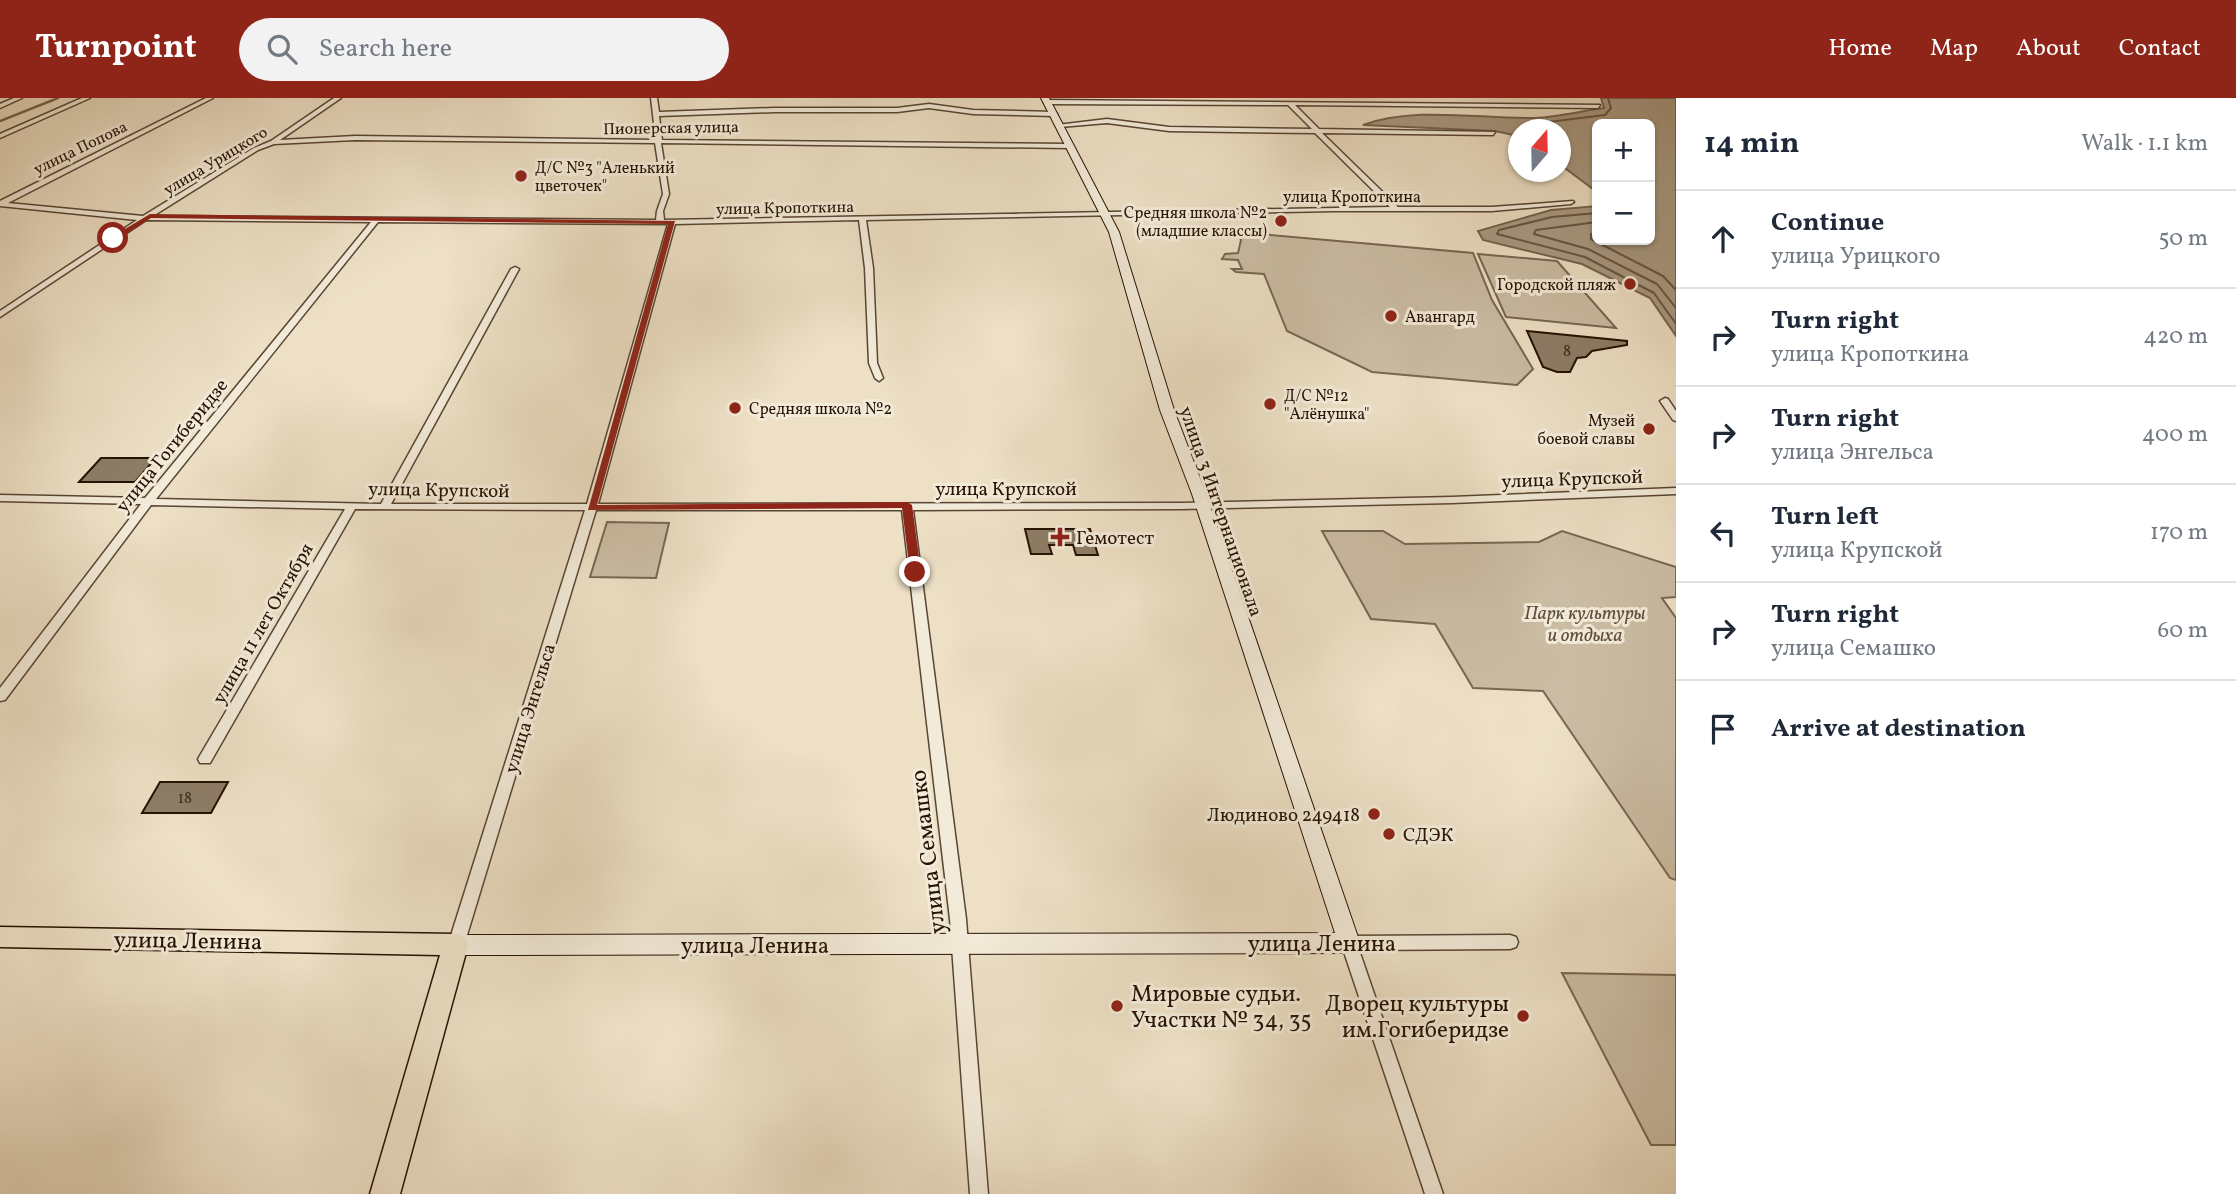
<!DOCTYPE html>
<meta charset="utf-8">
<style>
body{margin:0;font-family:Vollkorn,serif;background:#f2f2f3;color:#1f2937}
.controls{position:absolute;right:21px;top:21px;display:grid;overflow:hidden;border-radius:10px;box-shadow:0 2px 5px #0004}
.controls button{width:63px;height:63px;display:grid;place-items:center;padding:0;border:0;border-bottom:2px solid #e0e1e3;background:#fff;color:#1f2937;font:35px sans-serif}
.compass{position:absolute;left:1508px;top:21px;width:63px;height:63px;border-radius:50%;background:#fff;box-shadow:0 2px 5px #0004;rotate:20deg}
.stop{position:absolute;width:21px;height:21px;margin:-16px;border:5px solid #8f2418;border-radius:50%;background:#fff}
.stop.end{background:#8f2418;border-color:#fff;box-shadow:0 2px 7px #0008}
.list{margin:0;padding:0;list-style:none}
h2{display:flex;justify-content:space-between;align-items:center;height:91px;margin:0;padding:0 28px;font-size:30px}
h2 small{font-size:23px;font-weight:400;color:#747a83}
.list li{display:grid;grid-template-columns:46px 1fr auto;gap:21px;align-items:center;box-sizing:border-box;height:98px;padding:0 28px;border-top:2px solid #e0e1e3}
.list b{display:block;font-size:26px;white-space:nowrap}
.list p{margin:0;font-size:23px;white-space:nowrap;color:#747a83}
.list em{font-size:23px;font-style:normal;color:#747a83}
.icon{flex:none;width:38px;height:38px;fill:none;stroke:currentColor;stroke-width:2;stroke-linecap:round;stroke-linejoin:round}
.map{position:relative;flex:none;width:1676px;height:1096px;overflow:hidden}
header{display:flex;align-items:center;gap:42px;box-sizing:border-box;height:98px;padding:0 35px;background:#8f2418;color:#fff}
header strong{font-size:33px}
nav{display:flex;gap:38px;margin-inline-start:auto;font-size:24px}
.search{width:490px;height:63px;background:#f2f2f3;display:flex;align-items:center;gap:18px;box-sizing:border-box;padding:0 24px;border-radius:38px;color:#747a83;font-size:26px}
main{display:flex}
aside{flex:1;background:#fff}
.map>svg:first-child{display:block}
.green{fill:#cbbda4;stroke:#786753;stroke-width:2}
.water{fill:#a99a83;stroke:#75634f;stroke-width:2}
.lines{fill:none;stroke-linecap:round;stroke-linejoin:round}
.shore{stroke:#685642;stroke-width:2}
.stream{stroke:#75634f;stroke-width:2.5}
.building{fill:#8d7d67;stroke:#261102;stroke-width:2}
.street-casing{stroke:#584533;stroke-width:3}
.secondary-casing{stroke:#261102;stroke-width:2}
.primary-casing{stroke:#261102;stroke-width:3}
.street{fill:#f3ebd9;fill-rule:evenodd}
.secondary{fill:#f3ebd9;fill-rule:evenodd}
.primary{fill:#ede0c5;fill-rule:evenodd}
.route{fill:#8f2418}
.poi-dot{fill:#8f2418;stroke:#f3ebd9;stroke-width:2.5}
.labels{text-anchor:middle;stroke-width:6;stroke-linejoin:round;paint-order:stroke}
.far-street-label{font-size:16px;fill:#261102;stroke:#f3ebd9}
.far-poi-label{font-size:16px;fill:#261102;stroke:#f3ebd9;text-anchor:start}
.number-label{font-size:16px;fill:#402c1b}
.street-label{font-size:19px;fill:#261102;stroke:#f3ebd9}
.poi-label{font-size:19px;fill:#261102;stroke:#f3ebd9;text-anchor:start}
.park-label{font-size:19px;font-style:italic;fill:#604d3b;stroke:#f3ebd9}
.near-street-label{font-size:23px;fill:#261102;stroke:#f3ebd9}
.near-poi-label{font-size:23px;fill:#261102;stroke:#f3ebd9;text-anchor:start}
</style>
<header>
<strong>Turnpoint</strong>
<div class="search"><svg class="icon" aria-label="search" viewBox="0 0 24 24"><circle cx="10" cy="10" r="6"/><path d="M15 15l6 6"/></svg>Search here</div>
<nav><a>Home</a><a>Map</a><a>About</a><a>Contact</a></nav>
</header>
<main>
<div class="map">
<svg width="1676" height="1096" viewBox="0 0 1676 1096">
<rect width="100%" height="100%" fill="#ede0c5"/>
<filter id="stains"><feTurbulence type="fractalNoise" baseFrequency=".00286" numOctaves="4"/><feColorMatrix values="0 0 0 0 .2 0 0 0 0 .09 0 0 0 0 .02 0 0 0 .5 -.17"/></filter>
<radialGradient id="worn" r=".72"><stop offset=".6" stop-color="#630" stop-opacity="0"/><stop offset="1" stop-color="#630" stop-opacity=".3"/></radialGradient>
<path class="green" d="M1237,134l236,21 19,47 41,69 -16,16 -145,-13 -85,-41 -23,-57 -28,-2 -4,-3h10l-4,-9 -16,-1 3,-5 13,-1 3,-13z
M1478,156l79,7 59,67 -110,-11z
M607,424l62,1 -13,55 -66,-1z
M1322,433h61l22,13 134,-2 23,-11 114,36v30l-14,1 14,20v262l-6,-2 -127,-187 -70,-3 -38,-64 -64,-5z
M1562,875l114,2v170h-25z"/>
<path class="water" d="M1601,0h75v238l-26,-38 -68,-34 -99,-24 -5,-9 73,-21 46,-4v34h53v-116h-53v68l-36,-27 3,-11 -3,-1 -1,-23h-42v6l-23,-5 -132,-6c52,-19 117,-6 172,-7 23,-1 46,-7 69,-10z"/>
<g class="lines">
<path class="shore" d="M1522,32l2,-5 81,-10 6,-7 -3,-10
M1597,115l-45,4 -53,13 -2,4 88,23 69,36 22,31
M1597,124l-61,8 -2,4 54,15 69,35 19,24
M1597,134l-6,2v5l72,37 13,14"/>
<path class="stream" d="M0,23l58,-23"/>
</g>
<path class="building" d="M1527,233l100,10v4l-35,6 -6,6 -9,1 -7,14h-13l-14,-5z
M101,360h55l-21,24h-56z
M1025,431h65l8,26h-22l-3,-10h-24l3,9h-21z
M160,684h68l-17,31h-69z"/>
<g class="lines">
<g class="street-casing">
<path id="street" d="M14,0h8l-22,10v-4z
M82,0h8l-90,40v-4z
M206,0h7l-205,105 135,13 111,-68 17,-7 63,-43h7l-61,42 75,-4 301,4 -5,-42h6l2,14 115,-4h123l32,-4 44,6 81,2 3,2 -3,2 -81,-2 -44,-6 -32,4h-123l-115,4 3,24 407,4 3,2 -3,2 -408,-5 8,51 -6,17 1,9 726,-13 -75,-74 -146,-2 -62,-8 -47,4 -3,-2 50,-6 62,8 143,2 -24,-24 -241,-1 -3,-2 3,-2 553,5 -2,3 -303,-3 24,24 176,3 -2,3 -171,-2 76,74h94l81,-6 1,1 -3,2 -79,7h-159l-467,9 7,48 4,95 6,15 -4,3 -4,-3 -6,-15 -4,-95 -6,-48 -184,4 -77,280 583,-1 271,-6 224,-9v6l-224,9 -271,6 -268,1 53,409 22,275h-18l-20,-275 -48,-409h-306l-132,435 -2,5 -6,2 -6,-2 -2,-5 137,-435 -230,-1 -145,254h-10l-2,-4 147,-250 -194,-4 -146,195 -5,1v-13l141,-184 -141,-3v-6l145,3 226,-276 -225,-2 -146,97v-6l137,-91 -137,-14v-5zM355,42l300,3 8,51 -6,17 -1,9 -503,-4 105,-66 16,-6zM378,124l290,2 -81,280h-196l128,-235 -4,-2 -4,2 -130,235 -225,-5z
M1665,300l3,1 8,12v10l-3,-1 -13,-19z
M1510,837l6,2 2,5 -2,5 -6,2 -151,1 84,244h-18l-84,-251 2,-5 6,-2z"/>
</g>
<g class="secondary-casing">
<path id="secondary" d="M1041,0h8l70,134 55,178 32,84 154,449 -3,7 -8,3 -893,2 -8,-3 -3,-7 3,-7 8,-3 879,-2 -143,-439 -32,-84 -51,-178z"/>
</g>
<g class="primary-casing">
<path id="primary" d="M0,829l456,7 9,3 3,8 -68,249h-30l70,-239 -440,-8z"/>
</g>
<use href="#street" class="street"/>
<use href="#secondary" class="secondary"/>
<use href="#primary" class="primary"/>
</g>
<path class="route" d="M150,116l525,7 -78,284 310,-3 5,3 9,67 -6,3 -5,-3 -8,-64 -314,2 80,-286 -517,-6 -35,22 -6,-2z"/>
<g class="poi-dot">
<circle cx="521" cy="78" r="7"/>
<circle cx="1281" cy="123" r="7"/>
<circle cx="1630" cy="186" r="7"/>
<circle cx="1391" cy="218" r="7"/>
<circle cx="1270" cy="306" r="7"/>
<circle cx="735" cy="310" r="7"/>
<circle cx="1649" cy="331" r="7"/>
<path d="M1056.5 428.5h7v7h7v7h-7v7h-7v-7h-7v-7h7z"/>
<circle cx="1374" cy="716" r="7"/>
<circle cx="1389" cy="736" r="7"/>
<circle cx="1117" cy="908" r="7"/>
<circle cx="1523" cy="918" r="7"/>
</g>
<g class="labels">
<g class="far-street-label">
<text transform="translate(671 29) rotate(-1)" y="6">Пионерская улица</text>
<text transform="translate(80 49) rotate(-26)" y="6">улица Попова</text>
<text transform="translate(215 62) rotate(-31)" y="6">улица Урицкого</text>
<text x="1352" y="104">улица Кропоткина</text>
<text transform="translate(785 109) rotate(-1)" y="6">улица Кропоткина</text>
</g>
<g class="far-poi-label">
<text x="535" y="75">Д/С №3 "Аленький<tspan x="535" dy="18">цветочек"</tspan></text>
<text x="1267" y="120" text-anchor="end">Средняя школа №2<tspan x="1267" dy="18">(младшие классы)</tspan></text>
<text x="1616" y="192" text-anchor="end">Городской пляж</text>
<text x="1405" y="224">Авангард</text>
<text x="1284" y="303">Д/С №12<tspan x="1284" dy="18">"Алёнушка"</tspan></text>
<text x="749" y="316">Средняя школа №2</text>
<text x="1635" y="328" text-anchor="end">Музей<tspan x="1635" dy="18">боевой славы</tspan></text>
</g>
<g class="number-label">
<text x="1567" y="258">8</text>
<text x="185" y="705">18</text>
</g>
<g class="street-label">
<text transform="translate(171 347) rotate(-51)" y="7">улица Гогиберидзе</text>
<text transform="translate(1572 380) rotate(-2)" y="7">улица Крупской</text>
<text x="1006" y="397">улица Крупской</text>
<text transform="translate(439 391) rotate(1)" y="7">улица Крупской</text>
<text transform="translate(1222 413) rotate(71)" y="7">улица 3 Интернационала</text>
<text transform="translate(262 525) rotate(-60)" y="7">улица 11 лет Октября</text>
<text transform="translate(529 610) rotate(-73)" y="7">улица Энгельса</text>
</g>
<g class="poi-label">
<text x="1076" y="446">Гемотест</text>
<text x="1360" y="723" text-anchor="end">Людиново 249418</text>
<text x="1403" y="743">СДЭК</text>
</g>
<g class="park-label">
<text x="1585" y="521">Парк культуры<tspan x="1585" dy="22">и отдыха</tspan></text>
</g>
<g class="near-street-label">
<text transform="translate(927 754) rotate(-97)" y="8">улица Семашко</text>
<text transform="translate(188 842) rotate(1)" y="8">улица Ленина</text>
<text x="1322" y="853">улица Ленина</text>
<text x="755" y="855">улица Ленина</text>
</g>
<g class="near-poi-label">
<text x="1131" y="903">Мировые судьи.<tspan x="1131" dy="26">Участки № 34, 35</tspan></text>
<text x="1509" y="913" text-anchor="end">Дворец культуры<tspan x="1509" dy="26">им.Гогиберидзе</tspan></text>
</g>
</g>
<rect width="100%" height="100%" filter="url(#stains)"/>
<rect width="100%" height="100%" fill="url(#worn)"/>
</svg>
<div class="controls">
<button>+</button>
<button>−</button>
</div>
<svg class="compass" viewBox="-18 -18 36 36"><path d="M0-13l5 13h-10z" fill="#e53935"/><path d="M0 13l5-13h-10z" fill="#747a83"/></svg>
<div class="stop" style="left:113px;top:140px"></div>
<div class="stop end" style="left:915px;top:474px"></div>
</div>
<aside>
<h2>14 min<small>Walk · 1.1 km</small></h2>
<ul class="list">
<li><svg class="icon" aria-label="ahead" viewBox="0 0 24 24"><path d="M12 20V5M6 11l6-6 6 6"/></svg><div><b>Continue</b><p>улица Урицкого</p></div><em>50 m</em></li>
<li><svg class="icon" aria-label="right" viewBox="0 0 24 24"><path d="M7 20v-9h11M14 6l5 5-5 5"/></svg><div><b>Turn right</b><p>улица Кропоткина</p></div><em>420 m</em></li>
<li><svg class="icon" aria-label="right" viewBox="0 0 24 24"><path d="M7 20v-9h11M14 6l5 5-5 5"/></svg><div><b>Turn right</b><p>улица Энгельса</p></div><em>400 m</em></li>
<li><svg class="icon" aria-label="left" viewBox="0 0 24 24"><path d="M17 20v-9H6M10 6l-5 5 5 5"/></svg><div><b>Turn left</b><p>улица Крупской</p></div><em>170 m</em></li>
<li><svg class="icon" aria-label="right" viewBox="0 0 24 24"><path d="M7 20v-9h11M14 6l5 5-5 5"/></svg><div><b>Turn right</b><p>улица Семашко</p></div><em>60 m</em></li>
<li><svg class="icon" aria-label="arrive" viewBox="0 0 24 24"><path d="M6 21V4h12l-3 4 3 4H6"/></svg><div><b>Arrive at destination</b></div></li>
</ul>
</aside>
</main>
